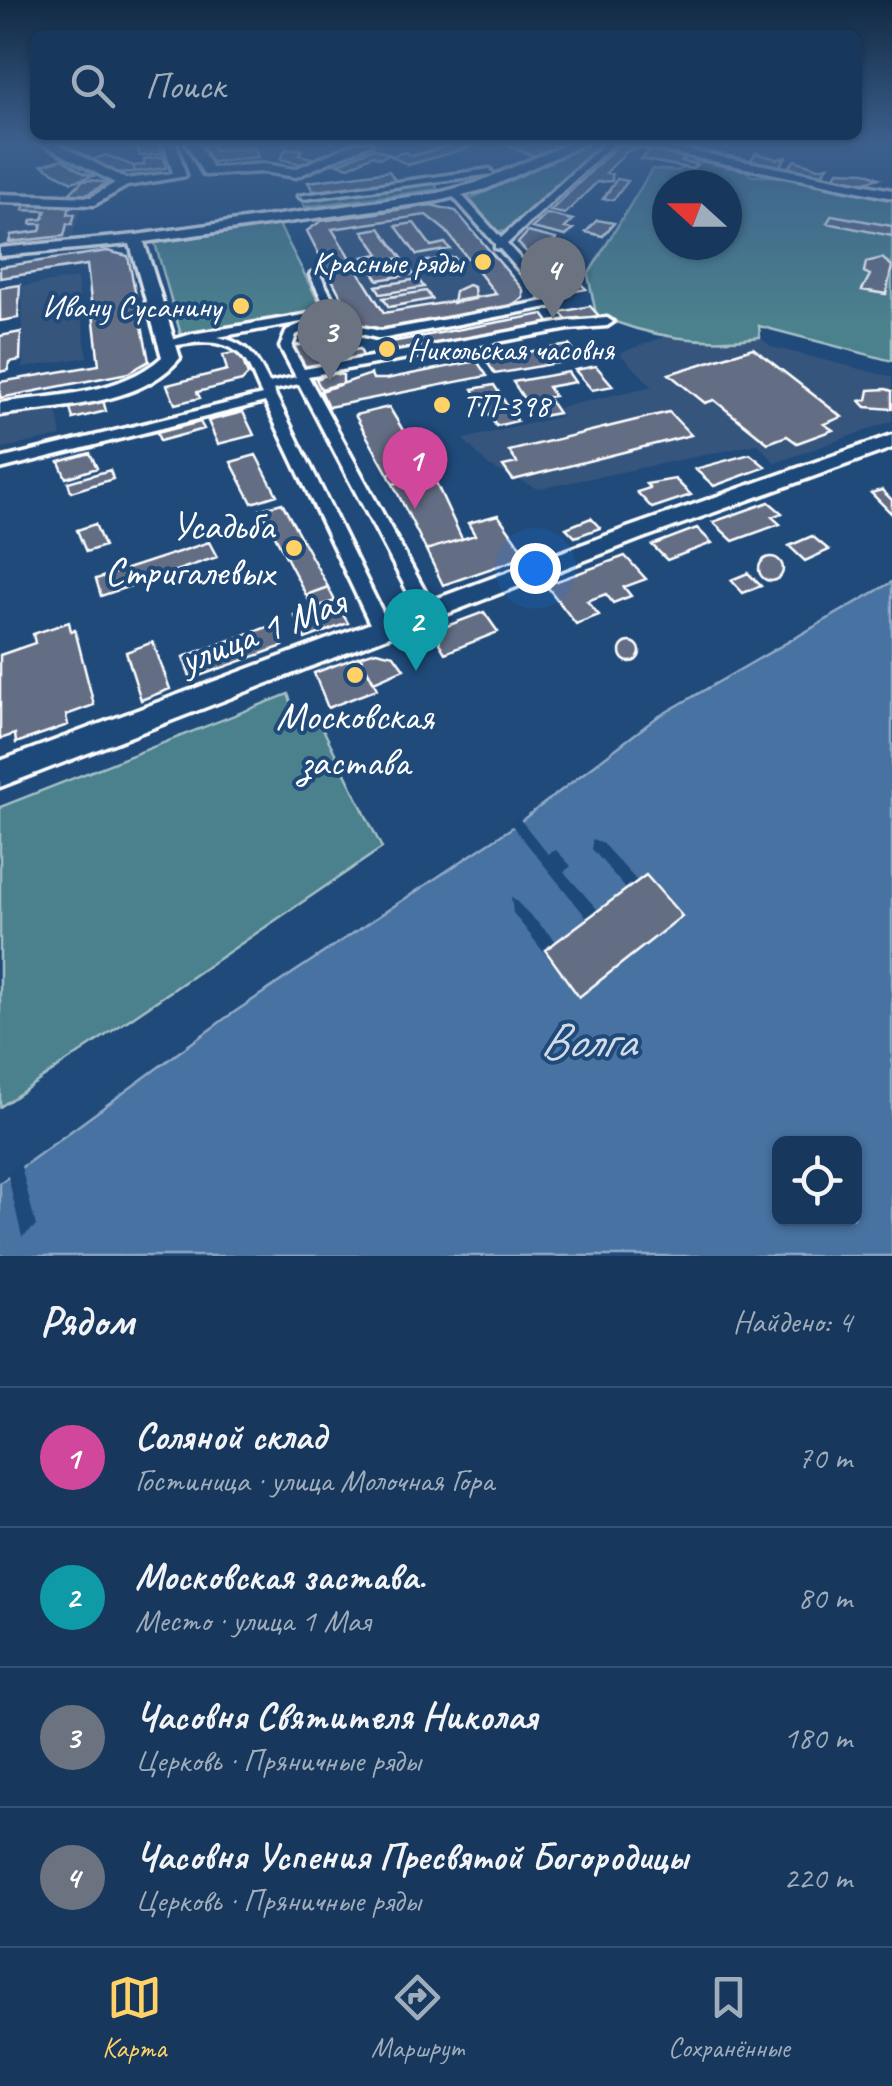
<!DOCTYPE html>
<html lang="ru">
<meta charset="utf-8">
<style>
body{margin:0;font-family:Caveat,sans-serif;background:#244365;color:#f1f3f6}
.controls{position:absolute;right:30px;bottom:30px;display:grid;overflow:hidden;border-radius:15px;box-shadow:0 2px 8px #0004}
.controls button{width:90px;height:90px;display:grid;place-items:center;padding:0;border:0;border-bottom:2px solid #365272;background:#17385c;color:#f1f3f6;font:50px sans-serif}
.compass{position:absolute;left:652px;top:170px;width:90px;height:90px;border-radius:50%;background:#17385c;box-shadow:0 2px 8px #0004;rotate:291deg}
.you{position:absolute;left:535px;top:568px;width:35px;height:35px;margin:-25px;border:8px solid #fff;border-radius:50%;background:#1a73e8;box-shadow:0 0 0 15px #1a73e833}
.badge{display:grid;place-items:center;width:65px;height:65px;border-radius:50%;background:#ffd166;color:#fff;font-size:32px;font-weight:700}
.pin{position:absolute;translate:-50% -82px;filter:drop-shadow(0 2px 5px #0008)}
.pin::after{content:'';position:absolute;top:52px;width:35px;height:30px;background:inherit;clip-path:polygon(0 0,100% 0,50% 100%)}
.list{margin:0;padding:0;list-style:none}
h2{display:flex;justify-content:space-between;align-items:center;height:130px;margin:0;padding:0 40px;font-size:42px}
h2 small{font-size:32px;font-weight:400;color:#9eacbb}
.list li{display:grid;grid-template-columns:65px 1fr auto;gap:30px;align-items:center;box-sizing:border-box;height:140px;padding:0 40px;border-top:2px solid #365272}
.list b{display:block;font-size:38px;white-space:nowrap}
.list p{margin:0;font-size:32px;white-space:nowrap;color:#9eacbb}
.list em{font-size:32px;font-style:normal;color:#9eacbb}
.icon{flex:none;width:55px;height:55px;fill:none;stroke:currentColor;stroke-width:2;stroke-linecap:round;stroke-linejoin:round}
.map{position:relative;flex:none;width:892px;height:1256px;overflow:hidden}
.search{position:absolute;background:#17385c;box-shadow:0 2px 8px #0004;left:30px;right:30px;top:30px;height:110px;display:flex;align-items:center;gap:25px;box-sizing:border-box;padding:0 35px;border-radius:15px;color:#9eacbb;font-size:38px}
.sheet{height:690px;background:#17385c}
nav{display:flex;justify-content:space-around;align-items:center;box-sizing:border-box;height:140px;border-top:2px solid #365272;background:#17385c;font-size:28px;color:#9eacbb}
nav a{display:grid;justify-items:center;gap:5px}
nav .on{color:#ffd166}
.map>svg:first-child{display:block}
.built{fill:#34547d}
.green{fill:#4b808d;stroke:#a5c0c6;stroke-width:2.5;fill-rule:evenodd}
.water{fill:#4772a1;stroke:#91aac7;stroke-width:2.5;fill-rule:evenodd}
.pier{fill:#1f4a7a}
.building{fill:#646d84;stroke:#fff;stroke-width:2.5;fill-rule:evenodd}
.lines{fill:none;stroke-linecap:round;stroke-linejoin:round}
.street-casing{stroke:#fff;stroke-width:7}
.secondary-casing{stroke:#fff;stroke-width:7}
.street{fill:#1f4a7a;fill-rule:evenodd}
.secondary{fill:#1f4a7a;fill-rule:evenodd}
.poi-dot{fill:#ffd166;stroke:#1f4a7a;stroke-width:4}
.labels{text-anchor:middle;stroke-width:8;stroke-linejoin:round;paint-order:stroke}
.far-poi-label{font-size:32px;fill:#fff;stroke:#1f4a7a;text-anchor:end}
.poi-label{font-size:40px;fill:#fff;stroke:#1f4a7a;text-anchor:end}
.street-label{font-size:40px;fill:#fff;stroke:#1f4a7a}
.near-water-label{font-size:50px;font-style:italic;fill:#d1dce8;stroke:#1f4a7a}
</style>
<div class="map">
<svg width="892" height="1256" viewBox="0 0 892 1256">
<rect width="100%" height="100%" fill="#1f4a7a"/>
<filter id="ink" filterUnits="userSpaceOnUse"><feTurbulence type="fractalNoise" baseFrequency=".01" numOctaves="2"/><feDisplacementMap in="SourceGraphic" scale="20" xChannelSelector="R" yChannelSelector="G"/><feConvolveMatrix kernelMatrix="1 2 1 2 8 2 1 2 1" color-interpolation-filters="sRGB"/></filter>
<g filter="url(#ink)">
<path class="built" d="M0,201l78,2 5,2 -11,33 -72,7z
M426,215l20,16 50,63 -112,19 -52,-84z
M77,278l10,79 -64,11 -1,-82z
M677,332l83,5 12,10 120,30v44l-117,42 -17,-19 -220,45 -49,-23 -26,-27 99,-23 -5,-8 95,-22 -33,-33z
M56,406l5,30 -61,13v-32z"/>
<path class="green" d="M589,143h14l-93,89 -14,-1 -26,-32z
M697,161l48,9 7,6h28l112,22v163l-133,-35 1,11c-55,9 -113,0 -164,-23l-8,-39 64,-106 25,2zM667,185h60v60h-60z
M433,182l5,7 -133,18 -4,-7z
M279,225l44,85 -142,25 -26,-92z
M288,694l10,26 24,7 60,121 -382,259v-300z"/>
<path class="water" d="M892,582v674h-892v-73l22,-16 205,-150 286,-190 143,-109zM780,1144h74v74h-74z"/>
<path class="pier" d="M518,817l30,37 8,-4 15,16 -7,6 34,38 28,-21 -34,-40v-10l10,4 35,38 9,-6 36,41 -103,81 -66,-84 -2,-17 45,45 31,-23 -77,-95z
M20,1162l16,64 -14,11 -15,-65z"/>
<path class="building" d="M136,143h22l4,11 -22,2z
M198,143h14l3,8 39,-4 5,10 -53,6z
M458,143l14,4 -64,18 -17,-9 14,-4 7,4z
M502,143h46l11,4 -26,9z
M619,144l21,4 -13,3 -21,22 6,1v7l-15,1 -32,32 -15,-3z
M373,148l16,6 -9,4 -7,-3 -24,12 -11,-3z
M286,149h16l-3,6 17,4 -11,6 -25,-6z
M650,151l35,7 -3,3 15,3 -5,5 -51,-10z
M756,153l21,6 9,-2 -7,10 -29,-6z
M106,155l28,11v6l-18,1 -27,-12z
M164,157l2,11 -32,4v-6l10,-1v-6z
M62,159l22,14 9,3 -21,6 -30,-17z
M795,160l23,8 10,-2 -7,9 -33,-7z
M389,171l6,9 -51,9 -31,2 -5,-9z
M838,171l27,1 14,6 -17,5 -28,-5z
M617,179l11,2 -15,19 -10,-1z
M91,180l16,3 -21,12 -16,-2 12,-12z
M25,204l45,2 -2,8h7l-3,10h-5l-3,12 -55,6 2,-7 29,-4 2,-7h-11l1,-4 11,-1 3,-8 -23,-1z
M431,205l25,6 67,79v8l-13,8 -129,23 -20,-4 -9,-7 -45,-87 14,-10zM426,215l20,16 50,63 -112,19 -52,-84z
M547,214l26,6 -8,8 8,1 -7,7 -34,-8z
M832,215l60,11v10l-65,-13z
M597,220l17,3 -11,13 -17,-4z
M414,223l17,23 14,-3 5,6 -33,6 -21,-29z
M380,228l22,30 -35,5 -4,-6 16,-3 -16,-23z
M528,232l28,7 -5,9 -7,-1 42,42 -21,4 -47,-50z
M107,251l21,5 21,105 -21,12 -128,25v-16l99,-17 -6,-52 23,-4 -24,1 -5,-45 -87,13v-11z
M454,257l6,9 -33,5 -6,-9z
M882,258l10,8 -6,28 -24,-4 8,-15 -6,-3 2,-10z
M407,265l6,9 -35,6 -6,-9z
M418,279l6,8 -43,7 -5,-8z
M20,285l-2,33 -18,3v-33z
M468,285l6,2 1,12 -22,4 2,-12z
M426,291l6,8 -43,8 -6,-9z
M590,306l9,10 -31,5 -8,-9z
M543,314l8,11 -152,29 -8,-12z
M21,332l-1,28 -11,2 -1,8 -8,2v-36z
M316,342l6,14 38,-7 5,12 -61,6 -10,-21z
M569,345l11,14 -85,15 -10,-15z
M753,348l89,69 -18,7 9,6 -36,13 -10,-7 -19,7 -54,-43 -9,3 -36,-29z
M240,352l8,23 -6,6 -45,11 3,6 -25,6 -8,-19 60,-15 -4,-15z
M477,361l10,15 -159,31 -7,-16 50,-17 2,5h13z
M596,366l17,20 -21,4 -17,-20z
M568,372l7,10 -27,5 6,9 -7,1 11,16 -22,4 -23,-35z
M332,373l11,2v8l-22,6 -5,-10z
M494,385l23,36 -21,5 -23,-37z
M886,389l6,2v18l-26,-2 -6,-6 7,-1 2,-10z
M103,400l3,11 -33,8 -3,-11z
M389,407l35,58 -36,9 -33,-59z
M243,412l11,23 -36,9 -10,-23z
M669,412l22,23 -178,45 -10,-14 14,-3 -8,-12z
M200,422l4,7 -44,12 -3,-8z
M90,453l7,15 -31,10 -7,-16z
M750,454l16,13 -52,19 -19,-17z
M256,455l21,40 -25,8 -21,-41z
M427,464l5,10 -39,10 -5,-10z
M110,470l3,9 -42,13 -3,-10z
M432,474l30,65 -36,11 -33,-66z
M675,479l16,16 -39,13 -15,-16 13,-4 -4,-4z
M882,490l10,10v14l-21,-21z
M769,502l13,11 -10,4 8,7 -47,17 -20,-19z
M282,503l46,84 -22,8 -45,-86z
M498,515l29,41 -84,29 -17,-35 49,-15 -7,-12z
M591,518l9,10 -25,9 -9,-9z
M95,524l9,22 -18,6 -9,-22z
M697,528l15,15 -45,17 -15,-15z
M812,536l17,14 -24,11 -16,-15z
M209,542l8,15 -116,39 -5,-17z
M625,556l21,23 -22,8 7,9 -18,7 -7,-9 -19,7 12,14 -23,9 -30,-39z
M759 569a12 12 0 1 1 24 0a12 12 0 1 1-24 0Z
M748,573l13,13 -18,7 -12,-13z
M328,587l7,14 -22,7 -7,-13z
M335,601l13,22 -43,16 -11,-24z
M484,612l14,20 -53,21 -6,-10 5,-16z
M69,622l2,9 4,-1 19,75 -28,10 2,10 -52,18 -1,-9 -15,5v-84l35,-12 -2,-9z
M273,625l10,21 -92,33 -8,-22z
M153,642l17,47 -29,11 -15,-48z
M620 652a10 10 0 1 1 20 0a10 10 0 1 1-20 0Z
M376,651l18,4 10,14 -30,13 -14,-26z
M360,656l17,33 -49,19 -14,-35z
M646,875l36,41 -103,81 -34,-47z"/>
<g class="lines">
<g class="street-casing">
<path id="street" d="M605,143h9l-107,101 51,57v4l-177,34 -44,-11 -6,-10 -35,17 -4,12 12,22 265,-48 38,-3 6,4 -6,4 -38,3 -261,47 127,234 -3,5h-12l-121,-231 -26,6 117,238 -3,5h-12l-3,-5 -107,-226 -265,67v-10l262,-64c-6,-11 -10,-26 -18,-36 -17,-23 -52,-17 -76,-12l-6,-4 30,-9 123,-21 5,2 8,-4 -18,-36 1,-2 9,2 26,49 35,7 165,-30 -46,-52 -5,-1v-4l-44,-50 8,-2 42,46zM307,321l-20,9 -7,17 16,30 -27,6c-12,-25 -21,-40 -51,-46z
M490,169l3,5 -190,25 -5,-3z"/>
</g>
<g class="secondary-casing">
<path id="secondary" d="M41,143h15l70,36 47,-6 -9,-30h12l10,33 -59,10 -33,19 -94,-3v-8l91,3 24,-14z
M186,143h12l14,25 52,-4 31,5 61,-26h16l-76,34 -32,-5 -60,3z
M570,143h16l-100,46 -48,12 -294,41 36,116c-40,48 -122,48 -180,57v-12c53,-8 120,-8 162,-46l-32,-113 -130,12v-8l136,-13 302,-42 38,-10z
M625,143h25l242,47v8z
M892,435v13l-252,91 -640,248v-26l624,-232z"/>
</g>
<use href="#street" class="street"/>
<use href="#secondary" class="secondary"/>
</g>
</g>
<linearGradient id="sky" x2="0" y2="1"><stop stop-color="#112943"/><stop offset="0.45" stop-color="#3c608d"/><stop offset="1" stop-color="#3c608d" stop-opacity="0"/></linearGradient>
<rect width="892" height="319" fill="url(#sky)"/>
<g class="poi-dot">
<circle cx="483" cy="262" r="10"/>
<circle cx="241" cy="306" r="10"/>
<circle cx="387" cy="349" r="10"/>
<circle cx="442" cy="405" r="10"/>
<circle cx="294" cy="548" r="10"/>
<circle cx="355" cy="675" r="10"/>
</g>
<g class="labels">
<g class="far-poi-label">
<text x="463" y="273">Красные ряды</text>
<text x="221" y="317">Ивану Сусанину</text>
<text x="407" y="360" text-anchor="start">Никольская часовня</text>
<text x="462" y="416" text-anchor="start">ТП-398</text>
</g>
<g class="poi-label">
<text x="274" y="539">Усадьба<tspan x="274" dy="46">Стригалевых</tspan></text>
<text x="355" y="729" text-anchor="middle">Московская<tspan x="355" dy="46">застава</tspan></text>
</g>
<g class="street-label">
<text transform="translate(262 630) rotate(-21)" y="14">улица 1 Мая</text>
</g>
<g class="near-water-label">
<text x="587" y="1057">Волга</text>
</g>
</g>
</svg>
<div class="controls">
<button><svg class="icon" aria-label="locate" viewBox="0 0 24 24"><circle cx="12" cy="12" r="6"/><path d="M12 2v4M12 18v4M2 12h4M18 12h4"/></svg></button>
</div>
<svg class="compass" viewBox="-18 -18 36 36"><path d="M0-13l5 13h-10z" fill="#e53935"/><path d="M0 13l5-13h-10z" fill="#9eacbb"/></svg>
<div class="you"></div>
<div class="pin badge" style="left:415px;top:509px;background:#d1479c">1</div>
<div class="pin badge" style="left:416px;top:671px;background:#0f9aa8">2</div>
<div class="pin badge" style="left:330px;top:381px;background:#6b7280">3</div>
<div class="pin badge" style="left:553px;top:319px;background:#6b7280">4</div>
<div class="search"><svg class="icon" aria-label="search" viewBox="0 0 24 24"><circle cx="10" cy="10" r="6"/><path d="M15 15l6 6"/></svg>Поиск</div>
</div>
<section class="sheet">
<h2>Рядом<small>Найдено: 4</small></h2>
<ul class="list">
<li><span class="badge" style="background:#d1479c">1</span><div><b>Соляной склад</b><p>Гостиница · улица Молочная Гора</p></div><em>70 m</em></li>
<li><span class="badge" style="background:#0f9aa8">2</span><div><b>Московская застава.</b><p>Место · улица 1 Мая</p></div><em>80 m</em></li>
<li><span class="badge" style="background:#6b7280">3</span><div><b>Часовня Святителя Николая</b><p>Церковь · Пряничные ряды</p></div><em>180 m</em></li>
<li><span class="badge" style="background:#6b7280">4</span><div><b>Часовня Успения Пресвятой Богородицы</b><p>Церковь · Пряничные ряды</p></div><em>220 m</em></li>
</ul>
</section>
<nav>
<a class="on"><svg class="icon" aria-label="map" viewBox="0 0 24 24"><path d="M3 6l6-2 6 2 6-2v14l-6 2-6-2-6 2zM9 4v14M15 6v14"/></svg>Карта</a>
<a><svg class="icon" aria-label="directions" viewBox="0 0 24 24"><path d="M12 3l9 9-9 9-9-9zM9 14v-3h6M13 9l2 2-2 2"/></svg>Маршрут</a>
<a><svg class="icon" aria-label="saved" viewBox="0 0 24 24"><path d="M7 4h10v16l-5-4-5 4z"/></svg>Сохранённые</a>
</nav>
